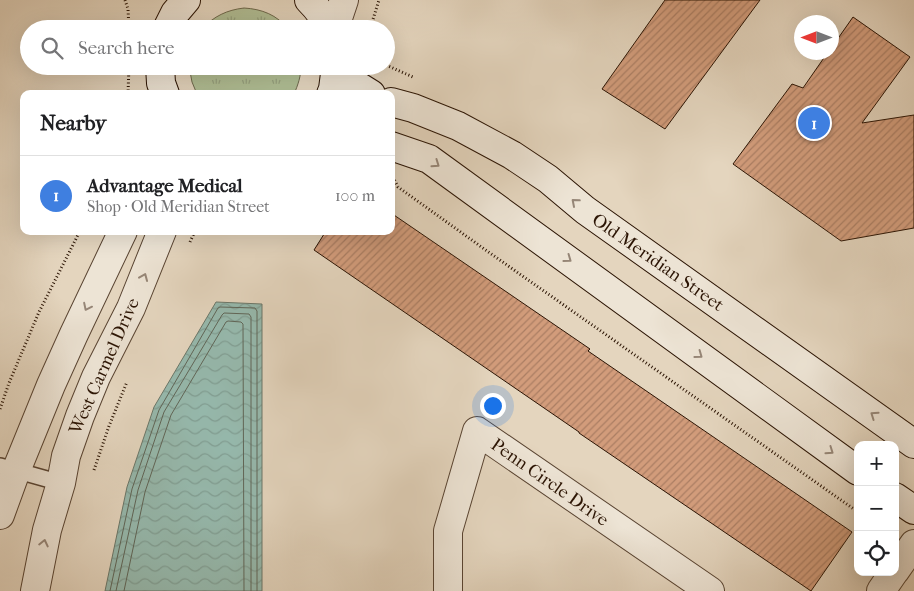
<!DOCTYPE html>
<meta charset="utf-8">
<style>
body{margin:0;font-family:"IM FELL French Canon",serif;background:#f6f6f6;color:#202124}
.controls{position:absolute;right:15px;bottom:15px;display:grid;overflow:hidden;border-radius:10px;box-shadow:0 5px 20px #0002}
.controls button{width:45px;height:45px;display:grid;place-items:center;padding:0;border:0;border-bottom:1px solid #e0e0e0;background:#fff;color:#202124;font:25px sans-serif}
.compass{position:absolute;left:794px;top:15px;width:45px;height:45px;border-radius:50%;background:#fff;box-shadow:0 5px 20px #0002;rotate:270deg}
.you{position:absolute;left:492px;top:405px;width:18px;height:18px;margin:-12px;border:4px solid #fff;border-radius:50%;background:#1a73e8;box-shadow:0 0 0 8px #1a73e833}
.badge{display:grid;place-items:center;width:32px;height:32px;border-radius:50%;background:#8f2418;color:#fff;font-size:16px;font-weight:700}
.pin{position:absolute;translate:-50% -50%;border:2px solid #fff;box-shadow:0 1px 5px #0006}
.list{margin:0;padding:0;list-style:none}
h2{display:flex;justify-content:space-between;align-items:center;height:65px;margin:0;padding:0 20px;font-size:21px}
h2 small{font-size:16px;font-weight:400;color:#757577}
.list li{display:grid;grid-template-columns:32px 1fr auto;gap:15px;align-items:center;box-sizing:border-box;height:80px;padding:0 20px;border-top:1px solid #e0e0e0}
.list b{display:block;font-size:19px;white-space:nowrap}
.list p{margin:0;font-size:16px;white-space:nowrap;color:#757577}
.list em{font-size:16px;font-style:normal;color:#757577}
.icon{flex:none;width:28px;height:28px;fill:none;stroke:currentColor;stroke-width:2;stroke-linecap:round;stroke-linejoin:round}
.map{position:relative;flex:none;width:914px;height:591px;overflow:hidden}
.search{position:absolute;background:#fff;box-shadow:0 5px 20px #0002;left:20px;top:20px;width:375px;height:55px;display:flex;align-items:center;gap:12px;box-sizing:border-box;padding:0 18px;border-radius:28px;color:#757577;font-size:19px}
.panel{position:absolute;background:#fff;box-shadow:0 5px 20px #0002;left:20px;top:90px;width:375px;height:145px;border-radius:10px}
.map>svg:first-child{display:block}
.grass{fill:url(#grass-tufts);stroke:#6e694c}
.water{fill:url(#water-waves);stroke:#6b7769}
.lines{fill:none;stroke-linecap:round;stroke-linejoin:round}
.shore{stroke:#606658;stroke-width:1}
.building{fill:url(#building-hatch);stroke:#2b1404}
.service-casing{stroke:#594432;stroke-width:18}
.minor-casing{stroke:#594432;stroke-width:30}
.tertiary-casing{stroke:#594432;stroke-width:30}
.secondary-casing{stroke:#2b1404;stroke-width:30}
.path{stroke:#2b1404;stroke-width:3;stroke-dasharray:1 2.5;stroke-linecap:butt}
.service{stroke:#ede4d5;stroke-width:15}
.minor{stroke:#ede4d5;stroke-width:28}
.tertiary{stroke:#ede4d5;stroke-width:28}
.secondary{stroke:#ede4d5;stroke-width:28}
.oneway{stroke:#968677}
.labels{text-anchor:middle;stroke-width:4.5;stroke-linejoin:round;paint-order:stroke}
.street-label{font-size:18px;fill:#2b1404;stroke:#ede4d5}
</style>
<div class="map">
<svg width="914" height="591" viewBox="0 0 914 591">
<defs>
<pattern id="grass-tufts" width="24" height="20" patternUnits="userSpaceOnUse" patternTransform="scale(1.25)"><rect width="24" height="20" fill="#b1be94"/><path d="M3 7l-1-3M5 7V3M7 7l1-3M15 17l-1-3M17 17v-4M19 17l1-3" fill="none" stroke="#98a27e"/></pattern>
<pattern id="water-waves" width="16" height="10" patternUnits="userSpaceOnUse" patternTransform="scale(1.25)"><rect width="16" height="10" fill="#96b9ad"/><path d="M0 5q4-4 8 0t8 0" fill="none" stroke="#819e93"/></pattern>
<pattern id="building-hatch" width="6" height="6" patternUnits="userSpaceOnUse" patternTransform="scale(1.25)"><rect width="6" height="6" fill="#d29c7b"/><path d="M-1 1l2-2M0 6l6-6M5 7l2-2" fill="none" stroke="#ab7e63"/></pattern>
</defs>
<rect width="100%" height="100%" fill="#e4d5be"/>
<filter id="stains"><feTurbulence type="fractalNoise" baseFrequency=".004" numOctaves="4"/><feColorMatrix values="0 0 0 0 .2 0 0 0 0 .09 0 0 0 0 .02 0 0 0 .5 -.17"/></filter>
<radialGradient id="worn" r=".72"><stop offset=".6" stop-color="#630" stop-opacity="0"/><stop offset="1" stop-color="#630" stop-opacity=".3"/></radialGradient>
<path class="grass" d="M244,8c18,1 33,7 44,21h-86c12,-13 25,-19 42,-21z
M189,66h112c0,10 -3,19 -7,28h-97l-5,-12z"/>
<path class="water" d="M216,302l46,2v287h-157l22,-104 27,-80z"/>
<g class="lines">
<path class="shore" d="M110,591l22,-102 27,-79 59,-102 2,-1 35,1 2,3v280
M116,591l22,-101 26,-78 58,-97 2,-2 25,1 2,3v274
M124,591l21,-99 26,-77 55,-93 2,-1 13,1 2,2 1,267"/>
</g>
<path class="building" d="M665,0h95l-95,129 -63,-40z
M853,17l57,40 -48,66 52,-8v113l-73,13 -108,-77 59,-80 11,4 25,-36h4v-5z
M391,213l199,136 -2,2 264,181 -41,59 -232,-158v-1l-265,-182 12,-19h65z"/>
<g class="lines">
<g class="service-casing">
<path id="service" d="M0,466l61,17"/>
</g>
<g class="minor-casing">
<path id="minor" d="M895,571l19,-27
M448,591v-60l29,-100 233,160
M881,591l13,-19"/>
</g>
<g class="tertiary-casing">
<path id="tertiary" d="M336,29l2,-11 6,-18
M0,515l16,-44 35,-86 23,-51 49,-103
M35,591l12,-61 14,-47 5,-27 14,-40 16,-39 35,-69 31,-77"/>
</g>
<g class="secondary-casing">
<path id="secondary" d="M309,0c8,8 16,18 20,29
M167,29l8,-16 11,-13
M160,66l1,17 4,11
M343,66l12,18 16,10
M331,94l2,-5 3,-23
M391,102l22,6 45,18 54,29 36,24 37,31 329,234
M391,146l38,13 429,312
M895,497l19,13"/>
</g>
<path class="path" d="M125,0l3,9 1,20
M370,29l9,-29
M386,65l27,12
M128,94l1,-28
M393,177l5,10 89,64 371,261
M190,242l5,-11
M0,409l9,-26 30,-71 41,-81
M94,470l15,-44 18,-44"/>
<use href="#service" class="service"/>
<use href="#minor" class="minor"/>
<use href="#tertiary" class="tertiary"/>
<use href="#secondary" class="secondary"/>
</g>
<defs><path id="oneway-chevron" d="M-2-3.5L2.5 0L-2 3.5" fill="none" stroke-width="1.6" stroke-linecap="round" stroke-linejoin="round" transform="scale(1.25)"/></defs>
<g class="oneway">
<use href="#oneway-chevron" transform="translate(436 164) rotate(35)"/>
<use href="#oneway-chevron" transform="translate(575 202) rotate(-139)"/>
<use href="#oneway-chevron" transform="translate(568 259) rotate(36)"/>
<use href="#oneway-chevron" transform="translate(144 277) rotate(-67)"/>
<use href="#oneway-chevron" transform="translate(87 307) rotate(116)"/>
<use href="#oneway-chevron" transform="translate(699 355) rotate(36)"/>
<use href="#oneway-chevron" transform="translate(874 415) rotate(-145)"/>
<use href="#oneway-chevron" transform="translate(830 451) rotate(35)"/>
<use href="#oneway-chevron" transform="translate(44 543) rotate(-77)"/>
</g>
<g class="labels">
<g class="street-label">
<text transform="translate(658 262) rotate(35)" y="6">Old Meridian Street</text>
<text transform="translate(104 366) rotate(-66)" y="6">West Carmel Drive</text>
<text transform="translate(550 482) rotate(35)" y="6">Penn Circle Drive</text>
</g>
</g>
<rect width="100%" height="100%" filter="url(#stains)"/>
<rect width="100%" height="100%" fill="url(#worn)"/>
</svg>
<div class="controls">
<button>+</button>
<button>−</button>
<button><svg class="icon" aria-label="locate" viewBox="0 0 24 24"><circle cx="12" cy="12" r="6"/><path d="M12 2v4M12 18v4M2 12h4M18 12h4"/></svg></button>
</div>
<svg class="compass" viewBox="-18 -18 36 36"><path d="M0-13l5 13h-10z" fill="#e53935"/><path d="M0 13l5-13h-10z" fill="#757577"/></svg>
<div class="you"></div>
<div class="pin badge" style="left:814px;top:123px;background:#3f7fe0">1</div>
<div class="search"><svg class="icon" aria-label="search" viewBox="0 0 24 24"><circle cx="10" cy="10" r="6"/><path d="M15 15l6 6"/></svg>Search here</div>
<section class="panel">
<h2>Nearby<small></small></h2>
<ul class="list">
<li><span class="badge" style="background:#3f7fe0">1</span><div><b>Advantage Medical</b><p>Shop · Old Meridian Street</p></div><em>100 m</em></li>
</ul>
</section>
</div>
